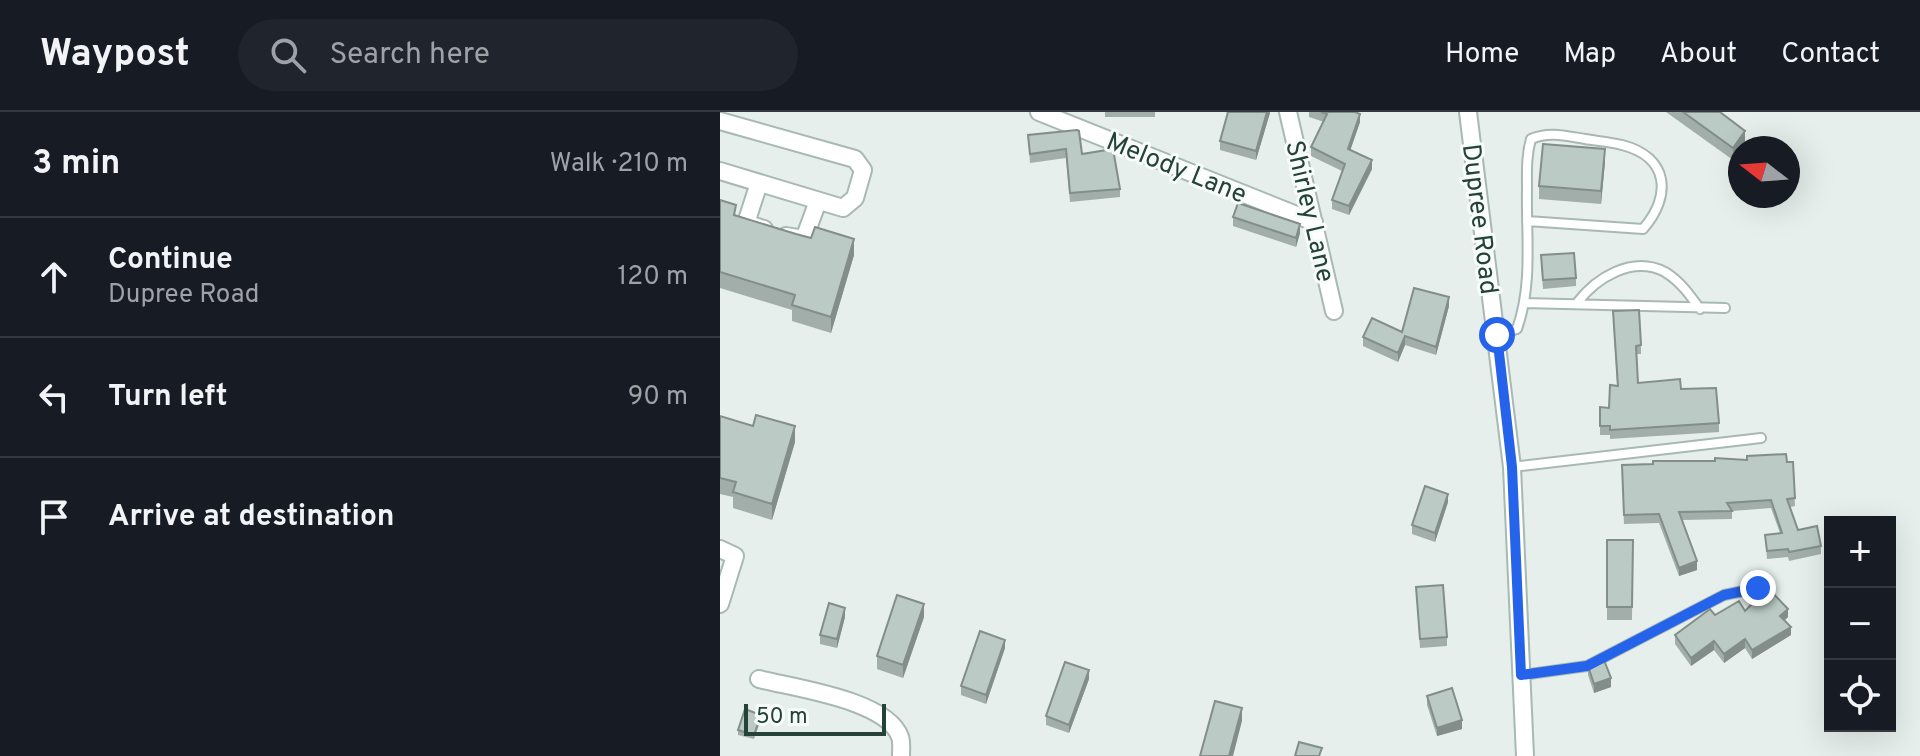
<!DOCTYPE html>
<meta charset="utf-8">
<style>
body{margin:0;font-family:Overpass,sans-serif;background:#20242c;color:#f1f3f6}
.controls{position:absolute;right:24px;bottom:24px;display:grid;overflow:hidden;border-radius:0px;box-shadow:0 8px 32px #0002}
.controls button{width:72px;height:72px;display:grid;place-items:center;padding:0;border:0;border-bottom:2px solid #363941;background:#171b24;color:#f1f3f6;font:40px sans-serif}
.compass{position:absolute;left:1008px;top:24px;width:72px;height:72px;border-radius:50%;background:#171b24;box-shadow:0 8px 32px #0002;rotate:287deg}
.scale{position:absolute;left:24px;bottom:20px;width:142px;box-sizing:border-box;padding-left:8px;border:4px solid #24423a;border-top:0;font-size:22px;line-height:28px;white-space:nowrap;color:#24423a;-webkit-text-stroke:6px #f7fbf9;paint-order:stroke}
.stop{position:absolute;width:24px;height:24px;margin:-18px;border:6px solid #2563eb;border-radius:50%;background:#fff}
.stop.end{background:#2563eb;border-color:#fff;box-shadow:0 2px 8px #0008}
.list{margin:0;padding:0;list-style:none}
h2{display:flex;justify-content:space-between;align-items:center;height:104px;margin:0;padding:0 32px;font-size:34px}
h2 small{font-size:26px;font-weight:400;color:#9ea1a6}
.list li{display:grid;grid-template-columns:52px 1fr auto;gap:24px;align-items:center;box-sizing:border-box;height:120px;padding:0 32px;border-top:2px solid #363941}
.list b{display:block;font-size:30px;white-space:nowrap}
.list p{margin:0;font-size:26px;white-space:nowrap;color:#9ea1a6}
.list em{font-size:26px;font-style:normal;color:#9ea1a6}
.icon{flex:none;width:44px;height:44px;fill:none;stroke:currentColor;stroke-width:2;stroke-linecap:round;stroke-linejoin:round}
.map{position:relative;flex:none;width:1200px;height:644px;overflow:hidden}
header{display:flex;align-items:center;gap:48px;box-sizing:border-box;height:112px;padding:0 40px;background:#171b24;border-bottom:2px solid #363941}
header strong{font-size:38px}
nav{display:flex;gap:44px;margin-inline-start:auto;font-size:28px}
.search{width:560px;height:72px;background:#20242c;display:flex;align-items:center;gap:20px;box-sizing:border-box;padding:0 28px;border-radius:44px;color:#9ea1a6;font-size:30px}
main{display:flex}
aside{flex:1;background:#171b24}
.map>svg:first-child{display:block}
.lines{fill:none;stroke-linecap:round;stroke-linejoin:round}
.lane-casing{stroke:#a8b8b2;stroke-width:12}
.street-casing{stroke:#a8b8b2;stroke-width:20}
.lane{stroke:#fff;stroke-width:8}
.street{stroke:#fff;stroke-width:16}
.wall{fill:#a1aea9}
.shaded-wall{fill:#838d89}
.building{fill:#bbcac4;stroke:#838d89;stroke-width:2}
.route{stroke:#2563eb;stroke-width:10}
.labels{text-anchor:middle;stroke-width:6;stroke-linejoin:round;paint-order:stroke}
.street-label{font-size:26px;fill:#24423a;stroke:#f7fbf9}
</style>
<header>
<strong>Waypost</strong>
<div class="search"><svg class="icon" aria-label="search" viewBox="0 0 24 24"><circle cx="10" cy="10" r="6"/><path d="M15 15l6 6"/></svg>Search here</div>
<nav><a>Home</a><a>Map</a><a>About</a><a>Contact</a></nav>
</header>
<main>
<aside>
<h2>3 min<small>Walk · 210 m</small></h2>
<ul class="list">
<li><svg class="icon" aria-label="ahead" viewBox="0 0 24 24"><path d="M12 20V5M6 11l6-6 6 6"/></svg><div><b>Continue</b><p>Dupree Road</p></div><em>120 m</em></li>
<li><svg class="icon" aria-label="left" viewBox="0 0 24 24"><path d="M17 20v-9H6M10 6l-5 5 5 5"/></svg><div><b>Turn left</b></div><em>90 m</em></li>
<li><svg class="icon" aria-label="arrive" viewBox="0 0 24 24"><path d="M6 21V4h12l-3 4 3 4H6"/></svg><div><b>Arrive at destination</b></div></li>
</ul>
</aside>
<div class="map">
<svg width="1200" height="644" viewBox="0 0 1200 644">
<rect width="100%" height="100%" fill="#e6efeb"/>
<g class="lines">
<g class="lane-casing">
<path id="lane" d="M804,191l201,5
M857,191c19,-25 55,-48 88,-31 15,9 25,23 35,37
M777,223l20,-6c16,-46 9,-92 10,-139 0,-17 -1,-34 4,-51 18,-8 35,-3 54,0 12,2 25,3 37,6 47,12 50,51 21,84l-116,-8
M792,355l249,-29
M802,563l65,-9 137,-71 34,-7"/>
</g>
<g class="street-casing">
<path id="street" d="M319,0l275,110
M568,0l46,199
M748,0l44,355 13,289
M0,9l135,38 8,11 -8,28 -12,10 -123,-37
M39,71l-12,37 4,5 13,4
M66,124l18,3 14,-38
M0,437l15,7 -15,48
M39,567c35,9 128,21 141,58 2,5 1,13 1,19"/>
</g>
<use href="#lane" class="lane"/>
<use href="#street" class="street"/>
</g>
<path class="wall" d="M385,0h50v5h-50z
M505,0h45l-14,48 -36,-10v-9l8,-28z
M589,0h46l5,10 -10,28 22,19 -23,46 -17,-6v-9l10,-29 -31,-15v-9l13,-25 -15,-5z
M946,0h54l25,31 -3,5h-2l-7,12z
M308,23l54,19 38,35v8l-50,5 -4,-44 -36,5z
M885,50l-4,42 -62,-5v-13z
M0,88l16,15 118,40 -23,78 -39,-12v-11l-72,-22z
M513,105l67,16 -4,14 -63,-21z
M821,152l35,14v8l-33,3z
M729,194l-13,49 -31,-10 -7,17 -35,-16v-9l39,-5z
M893,208l28,25v9h-4l1,29 43,6 38,34v9l-109,7v-4h-10v-28l9,1 8,-23z
M0,304l75,26 -23,78 -39,-12v-11l-13,-3z
M1073,350l2,44 -5,1 8,23 23,16v8l-32,7 -1,-4 -21,2 -2,-24 15,-2 -9,-25 -39,3v8l-50,1 15,50 -18,6 -20,-53 -35,1 -2,-59z
M728,390l-13,40 -23,-8v-9z
M887,428h26l-1,80h-25z
M696,475l31,50v9l-27,2z
M1025,499l43,6 -3,3 6,15 -39,24 -7,-11 -21,15 -10,-13 -23,16 -16,-22v-9l40,-20z
M125,505l-8,31 -17,-4v-9z
M204,505l-21,61 -26,-9v-13z
M285,536l-19,56 -25,-9v-9z
M868,554l23,21 -17,6 -6,-18z
M369,567l-20,54 -23,-8v-9z
M707,584l35,33 -25,7 -10,-31z
M41,607l-7,20 -16,-4v-5z"/>
<path class="shaded-wall" d="M547,0h3v1l-14,47v-9z
M640,2v8l-12,35v-8z
M1025,19v12l-3,5h-2v2l-7,10v-12z
M885,37v13l-4,42v-13z
M652,48v9l-23,46v-9z
M580,112v9l-4,14v-9z
M134,127v16l-23,78v-16z
M729,185v9l-13,49v-8z
M685,224v9l-7,17v-9z
M75,314v16l-23,78v-16z
M728,382v8l-13,40v-9z
M977,449v9l-18,6v-8z
M204,492v13l-21,61v-13z
M125,496v9l-8,31v-9z
M1068,497v8l-8,7v-8z
M1071,515v8l-39,24v-9z
M1025,527v9l-21,15v-9z
M285,528v8l-19,56v-9z
M994,529v9l-23,16v-8z
M369,558v9l-20,54v-8z
M891,566v9l-17,6v-9z
M522,596v13l-9,35h-4z
M742,608v9l-25,7v-8z"/>
<path class="building" d="M508,0h39l-11,39 -36,-10z
M601,0h34l5,2 -12,35 24,11 -23,46 -17,-6 13,-36 -34,-17 16,-33z
M963,0h37l25,19 -12,17z
M357,18l2,1 3,23 31,-5 7,40 -50,4 -4,-44 -36,5 -2,-19z
M823,32l62,5 -4,42 -62,-5z
M0,88l16,5 -2,10 62,19 15,4 4,-11 39,12 -23,78 -39,-12 3,-10 -75,-23z
M518,91l62,21 -4,14 -63,-21z
M854,141l2,25 -33,2 -2,-25z
M694,176l35,9 -13,50 -31,-11 -7,17 -35,-16 9,-19 30,14z
M919,198l2,35 -5,1 2,37 42,-4 1,10 35,-1 3,35 -109,7v-4h-10v-19l9,1 1,-23 8,1 -5,-75z
M36,303l39,11 -23,78 -39,-12 3,-10 -16,-4v-62l33,10z
M1066,342l1,8h6l2,36 -8,1 11,31 19,-4 4,20 -32,6 -1,-3 -21,2 -2,-16 17,-2 -11,-33 -44,3 5,8 -53,1 18,49 -18,7 -20,-54 -35,1 -2,-50 31,-1v-3h62v-3l32,2v-4z
M705,374l23,8 -13,39 -23,-8z
M887,428h26l-1,67h-25z
M723,473l4,52 -27,2 -4,-52z
M1048,476l20,21 -8,7 11,11 -39,23 -7,-11 -21,15 -10,-13 -23,17 -16,-23 35,-26 5,6 24,-14 6,10z
M177,483l27,9 -21,61 -26,-9z
M109,491l16,5 -8,31 -17,-4z
M260,519l25,9 -19,55 -25,-9z
M884,548l7,18 -17,6 -6,-18z
M345,550l24,8 -20,55 -23,-9z
M732,576l10,32 -25,8 -10,-32z
M495,589l27,7 -13,48h-29z
M25,597l16,6 -7,20 -16,-5z
M579,630l23,6 -3,8h-24z"/>
<g class="lines">
<path class="route" d="M777,223l15,132 9,208 66,-9 137,-71 34,-7"/>
</g>
<g class="labels">
<g class="street-label">
<text transform="translate(457 55) rotate(22)" y="9">Melody Lane</text>
<text transform="translate(591 99) rotate(77)" y="9">Shirley Lane</text>
<text transform="translate(761 107) rotate(83)" y="9">Dupree Road</text>
</g>
</g>
</svg>
<div class="controls">
<button>+</button>
<button>−</button>
<button><svg class="icon" aria-label="locate" viewBox="0 0 24 24"><circle cx="12" cy="12" r="6"/><path d="M12 2v4M12 18v4M2 12h4M18 12h4"/></svg></button>
</div>
<svg class="compass" viewBox="-18 -18 36 36"><path d="M0-13l5 13h-10z" fill="#e53935"/><path d="M0 13l5-13h-10z" fill="#9ea1a6"/></svg>
<div class="scale">50 m</div>
<div class="stop" style="left:777px;top:223px"></div>
<div class="stop end" style="left:1038px;top:476px"></div>
</div>
</main>
